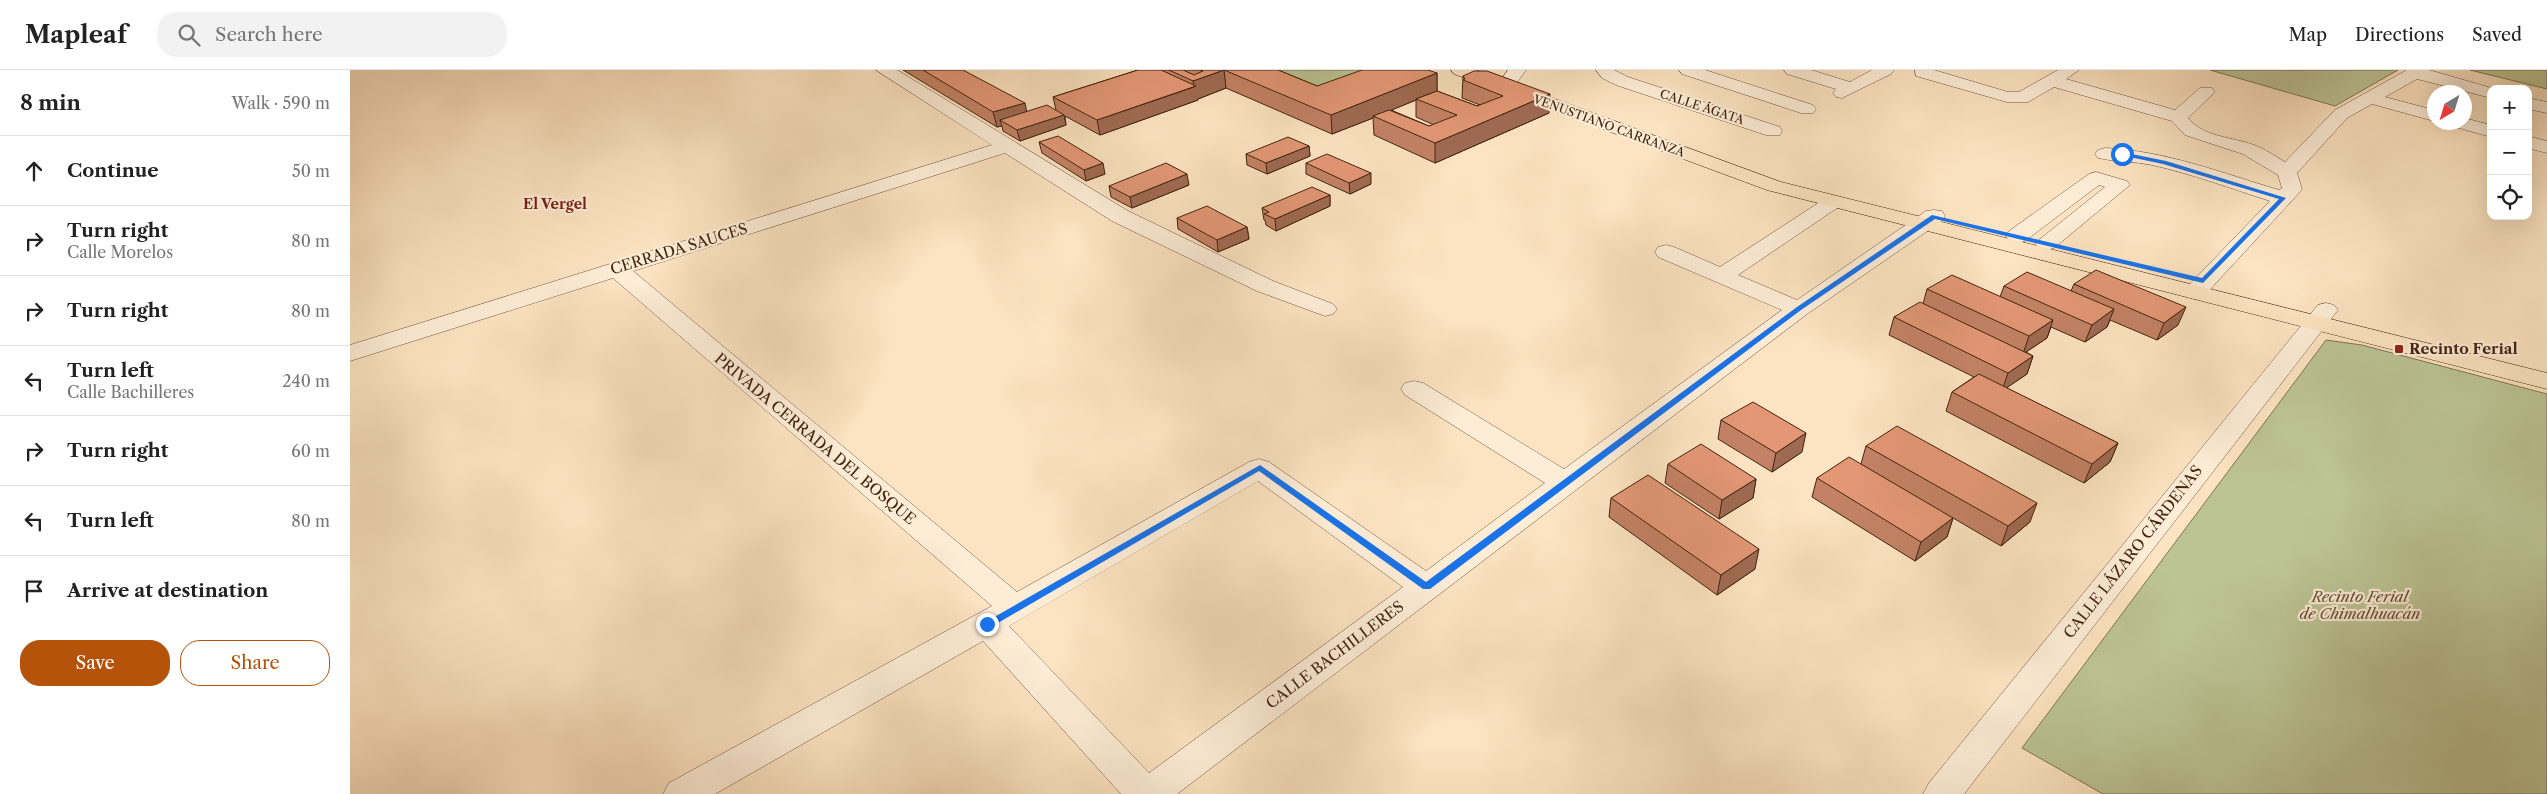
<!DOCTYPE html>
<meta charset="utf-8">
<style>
body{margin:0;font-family:"Libre Caslon Text",serif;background:#f2f2f2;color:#222}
.controls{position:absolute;right:15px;top:15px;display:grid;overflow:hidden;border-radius:10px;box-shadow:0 5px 20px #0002}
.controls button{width:45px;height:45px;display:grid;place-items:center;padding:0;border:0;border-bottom:1px solid #e0e0e0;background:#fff;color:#222;font:25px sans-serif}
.compass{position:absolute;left:2077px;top:15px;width:45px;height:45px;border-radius:50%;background:#fff;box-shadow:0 5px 20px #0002;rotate:218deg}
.stop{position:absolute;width:15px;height:15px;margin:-11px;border:4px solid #1a73e8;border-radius:50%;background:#fff}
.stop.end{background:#1a73e8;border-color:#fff;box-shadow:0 1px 5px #0008}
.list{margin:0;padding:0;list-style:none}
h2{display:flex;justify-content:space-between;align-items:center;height:65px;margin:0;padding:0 20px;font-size:21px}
h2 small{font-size:16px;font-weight:400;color:#767676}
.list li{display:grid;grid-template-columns:32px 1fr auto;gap:15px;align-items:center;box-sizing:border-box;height:70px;padding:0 20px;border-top:1px solid #e0e0e0}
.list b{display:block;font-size:19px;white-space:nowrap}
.list p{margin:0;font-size:16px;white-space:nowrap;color:#767676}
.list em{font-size:16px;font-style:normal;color:#767676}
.actions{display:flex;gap:10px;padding:15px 20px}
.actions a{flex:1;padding:11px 0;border:1px solid #b45309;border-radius:20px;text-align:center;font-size:18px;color:#b45309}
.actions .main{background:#b45309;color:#fff}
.icon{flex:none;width:28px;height:28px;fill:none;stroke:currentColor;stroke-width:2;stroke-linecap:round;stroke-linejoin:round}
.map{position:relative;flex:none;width:2197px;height:724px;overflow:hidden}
header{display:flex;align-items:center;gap:30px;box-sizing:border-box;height:70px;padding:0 25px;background:#fff;border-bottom:1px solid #e0e0e0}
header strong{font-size:24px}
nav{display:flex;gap:28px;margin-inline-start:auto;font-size:18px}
.search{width:350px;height:45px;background:#f2f2f2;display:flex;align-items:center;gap:12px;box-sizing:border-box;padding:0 18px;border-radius:20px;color:#767676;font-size:19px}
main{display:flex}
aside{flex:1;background:#fff}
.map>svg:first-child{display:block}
.green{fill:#bcc495;stroke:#807452}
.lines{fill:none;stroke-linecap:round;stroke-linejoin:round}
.minor-casing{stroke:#71543c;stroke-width:1}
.major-casing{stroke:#432410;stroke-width:1}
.minor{fill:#fdedd7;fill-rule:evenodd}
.major{fill:#fce3c1;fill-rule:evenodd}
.wall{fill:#c38265;stroke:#432410;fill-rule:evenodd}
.shaded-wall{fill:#9f6a52;stroke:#432410}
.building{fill:#e39775;stroke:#432410}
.route{fill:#1a73e8}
.poi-dot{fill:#8f2418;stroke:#fdedd7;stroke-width:2}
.labels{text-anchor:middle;stroke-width:4.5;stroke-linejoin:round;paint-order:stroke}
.far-street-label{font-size:12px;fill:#432410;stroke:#fdedd7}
.far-neighbourhood-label{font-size:14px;font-weight:bold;fill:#7a1f14;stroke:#fdedd7}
.street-label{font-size:15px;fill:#432410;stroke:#fdedd7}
.poi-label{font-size:15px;font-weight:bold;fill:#432410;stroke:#fdedd7;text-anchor:start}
.park-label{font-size:15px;font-style:italic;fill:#614c31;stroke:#fdedd7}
</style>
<header>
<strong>Mapleaf</strong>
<div class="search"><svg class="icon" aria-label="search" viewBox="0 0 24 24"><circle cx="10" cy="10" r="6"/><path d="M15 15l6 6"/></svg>Search here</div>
<nav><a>Map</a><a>Directions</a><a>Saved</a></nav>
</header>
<main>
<aside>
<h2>8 min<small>Walk · 590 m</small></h2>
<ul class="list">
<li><svg class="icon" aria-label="ahead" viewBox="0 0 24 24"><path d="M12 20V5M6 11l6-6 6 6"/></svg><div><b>Continue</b></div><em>50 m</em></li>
<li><svg class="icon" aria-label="right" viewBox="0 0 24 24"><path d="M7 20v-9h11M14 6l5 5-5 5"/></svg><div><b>Turn right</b><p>Calle Morelos</p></div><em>80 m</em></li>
<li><svg class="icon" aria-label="right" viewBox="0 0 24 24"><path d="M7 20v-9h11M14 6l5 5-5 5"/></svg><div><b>Turn right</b></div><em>80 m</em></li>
<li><svg class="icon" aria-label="left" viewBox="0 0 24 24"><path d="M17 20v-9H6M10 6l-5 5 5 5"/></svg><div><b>Turn left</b><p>Calle Bachilleres</p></div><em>240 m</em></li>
<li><svg class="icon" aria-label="right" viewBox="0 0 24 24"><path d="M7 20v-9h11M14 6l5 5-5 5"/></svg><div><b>Turn right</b></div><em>60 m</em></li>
<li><svg class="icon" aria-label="left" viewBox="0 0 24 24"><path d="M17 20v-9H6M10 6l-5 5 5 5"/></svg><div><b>Turn left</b></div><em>80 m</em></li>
<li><svg class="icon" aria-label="arrive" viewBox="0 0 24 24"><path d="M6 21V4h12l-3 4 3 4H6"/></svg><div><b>Arrive at destination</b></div></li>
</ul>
<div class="actions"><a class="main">Save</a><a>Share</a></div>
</aside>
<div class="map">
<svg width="2197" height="724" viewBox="0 0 2197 724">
<rect width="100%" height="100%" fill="#fce3c1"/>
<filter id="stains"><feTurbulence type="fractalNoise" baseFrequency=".004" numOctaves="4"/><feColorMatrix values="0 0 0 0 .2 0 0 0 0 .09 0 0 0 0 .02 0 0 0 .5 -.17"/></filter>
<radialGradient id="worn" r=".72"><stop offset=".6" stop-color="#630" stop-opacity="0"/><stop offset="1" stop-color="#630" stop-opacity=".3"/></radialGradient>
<path class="green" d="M907,0h111l-49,35z
M1860,0h188l-63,36z
M2120,0h77v19z
M1976,270l36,5 185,49v400h-444l-81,-46z"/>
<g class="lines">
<g class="minor-casing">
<path id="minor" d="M526,0h21l231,141 145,70 60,23 4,5 -4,5 -8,2 -68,-25 -145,-70 -107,-68 -372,118 384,321 232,-130 10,-3 10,3 157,109 119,-88 -140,-88 -4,-6 4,-6 9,-2 9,2 141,86 218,-159 -124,-53 -3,-5 3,-5 8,-2 8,2 46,20 106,-69 7,-2 7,2 3,4 -3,4 -102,69 59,25 129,-89 8,-1 8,1 3,5 -3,5 -135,93 -630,480h-56l-138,-153 -268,153h-52l6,-11 323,-177 -379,-328 -263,83v-16l642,-200zM908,411l145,106 -254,186 -140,-147z
M1158,0h18l-15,21h-12l-3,-4z
M1246,0h18l14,7 152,50 2,4 -2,4h-14l-150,-50 -14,-7z
M1329,0h26l108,35 3,4 -3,4h-12l-119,-39z
M1434,0h27l39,12 22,-12h22l-3,4 -49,24 -6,-1 -3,-4 3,-4 -49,-15z
M1565,0h19l74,22h11l39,-22h21l-13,9 109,31 25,-22h12l3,4 -27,26c15,19 44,19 66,27 11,4 21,11 31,17l50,-52 72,-40h22l66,19h-4v9l-74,-19 -32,18 49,13v11l-62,-17 -25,14 -50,55 5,16 -3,4 -96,104 -8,2 -8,-2 -4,-5 4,-5 83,-86c-40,-13 -78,-27 -118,-36 -18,-4 -37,-3 -54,-7l-3,-4 3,-4 7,-2c61,3 117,25 174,42l3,-2 -4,-13 -35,-21 -58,-19 -13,-14 -118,-34 -26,15h-21l-91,-26z
M2178,28l19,4v11l-19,-4z
M2114,48l27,7v12l-39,-11 -2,-4h14z
M2178,66l19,5v12l-19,-5z
M1746,102l31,9 3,4 -76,63 -8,2 -8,-2 -3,-5 70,-56 -6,-2 -74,56 -8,2 -8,-2 -3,-5 3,-5 80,-57z
M1976,233l8,2 4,5 -4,5 -370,479h-41l6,-11 389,-478z"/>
</g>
<g class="major-casing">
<path id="major" d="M1101,0h25l305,112 766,191v16l-780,-199 -313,-116z"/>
</g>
<use href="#minor" class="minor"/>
<use href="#major" class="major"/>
</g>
<path class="wall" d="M553,0h60l64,42 29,-2 -3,-13 85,-27h140l39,16 120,-13v18l40,15 3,-1 -18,-7 1,-22 86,37 -114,50 -61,-28 -1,-17 -41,16 -106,-46 -28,11v1l-98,35 -35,-19 1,9 -46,16 -17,-10 -1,-5 -5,1zM1066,30v17l18,8 -5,1 -38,-16z
M689,72l66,32 -19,7 -44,-28z
M959,76l1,10 -43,18 -20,-9 -1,-11z
M956,93l65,21 -21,10 -44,-20z
M839,115l-57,23 -21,-11 -2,-11z
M980,125v11l-54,25 -10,-6 -1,-5h-1l-2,-12z
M827,148l70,9 2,12 -31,13 -40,-23z
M1724,214l104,41 -21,15 -47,-20 -3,7 -22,15 -34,-15 -4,11 -21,14 7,4 -6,18 -21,14 112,55 -8,19 -26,21 -138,-72 6,-19 22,-15 -85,-42 5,-18 29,-13 4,-15 73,8 4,-11 67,5z
M1371,350l81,32 -30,20 -54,-33z
M1516,376l164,76 -29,24 -48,-28 -6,19 -32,24 -103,-64 5,-19 44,-14z
M1318,394l88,15 -3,19 -34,21 -54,-36z
M1261,428l144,71 -38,26 -108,-78z"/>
<path class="shaded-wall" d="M874,0l2,18 -28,11v1l-98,35 -3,-15 97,-33 -1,-6z
M1087,3v18l-21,8v1l-41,17 -2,-1v2l-41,16 -1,-19z
M1200,24l-1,19 -114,50v-20z
M675,33l3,15 -28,2 2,6 -5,1 -4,-15z
M714,45l2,10 -46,16 -3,-11z
M959,76l1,10 -43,18 -1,-11z
M753,93l2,11 -19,7 -2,-11z
M1021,103v11l-21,10 -1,-11z
M837,104l2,11 -57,23 -2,-11z
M980,125v11l-54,25 -1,-12z
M897,157l2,12 -31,13 -1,-12z
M1836,237l-8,18 -21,15 7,-17z
M1764,239l-7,18 -22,15 7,-17z
M1703,250l-6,18 -24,16 6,-18z
M1683,286l-6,18 -25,17 6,-18z
M1456,363l-4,19 -30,20 4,-19z
M1768,373l-8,19 -26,21 8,-19z
M1406,409l-3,19 -34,21 3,-19z
M1687,433l-7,19 -29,24 7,-20z
M1603,448l-6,19 -32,24 6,-19z
M1409,479l-4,20 -38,26 4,-20z"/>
<path class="building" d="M573,0h40l62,33 -32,9z
M788,0h23l35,16 -99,34 -44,-23z
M819,0h14l11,5 9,-4 -3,-1h78l39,16 45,-16h66l9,3 -106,42 -107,-45 -31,11z
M1124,1h13l63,23 -115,49 -62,-27 16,-6 40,16 28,-11 -41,-16 21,-8 40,15 26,-10 -40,-16 2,-1 -2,-3z
M697,35l17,10 -47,15 -17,-10z
M708,66l45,27 -19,7 -45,-28z
M938,67l21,9 -43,17 -20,-9z
M977,84l44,19 -22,10 -43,-20z
M816,93l21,11 -57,23 -21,-11z
M962,117l18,8 -55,24 -11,-5 5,-2 -7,-4z
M857,136l40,21 -30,13 -40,-22z
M1746,200l90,37 -22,16 -90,-39z
M1677,202l87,37 -22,16 -88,-39z
M1602,205l101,45 -24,16 -102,-47z
M1570,232l113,54 -25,17 -114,-56z
M1629,304l139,69 -26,21 -140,-72z
M1403,332l53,31 -30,20 -55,-33z
M1547,356l140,77 -29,23 -142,-80z
M1351,374l55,35 -34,21 -54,-36z
M1499,387l104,61 -32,24 -104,-64z
M1298,405l111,74 -38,26 -110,-77z"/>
<path class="route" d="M1772,82l44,9 120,37 -83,85 -268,-64 -134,91 -371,279h-7l-164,-118 -268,156 -4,1 -5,-4 278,-159 166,117 371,-275 135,-92 270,63 77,-79 -116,-35 -43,-9z"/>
<rect class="poi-dot" x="2044" y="274" width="10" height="10" rx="2.5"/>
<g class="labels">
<g class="far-street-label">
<text transform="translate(1352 37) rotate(18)" y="4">CALLE ÁGATA</text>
<text transform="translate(1259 56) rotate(20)" y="4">VENUSTIANO CARRANZA</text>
</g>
<g class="far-neighbourhood-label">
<text x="205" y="139">El Vergel</text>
</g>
<g class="street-label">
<text transform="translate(329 179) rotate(-17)" y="5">CERRADA SAUCES</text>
<text transform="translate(465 369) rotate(40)" y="5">PRIVADA CERRADA DEL BOSQUE</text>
<text transform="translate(1783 482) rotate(-52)" y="5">CALLE LÁZARO CÁRDENAS</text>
<text transform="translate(985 585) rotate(-37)" y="5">CALLE BACHILLERES</text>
</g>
<g class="poi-label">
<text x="2059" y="284">Recinto Ferial</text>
</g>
<g class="park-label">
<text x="2010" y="532">Recinto Ferial<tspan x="2010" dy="17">de Chimalhuacán</tspan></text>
</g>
</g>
<rect width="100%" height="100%" filter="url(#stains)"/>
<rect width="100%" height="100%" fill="url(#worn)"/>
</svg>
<div class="controls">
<button>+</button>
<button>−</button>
<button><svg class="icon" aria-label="locate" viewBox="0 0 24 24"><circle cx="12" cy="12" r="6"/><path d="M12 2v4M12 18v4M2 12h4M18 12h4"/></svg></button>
</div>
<svg class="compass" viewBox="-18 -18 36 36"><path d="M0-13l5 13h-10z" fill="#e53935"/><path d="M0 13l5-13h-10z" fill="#767676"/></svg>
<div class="stop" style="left:1772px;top:84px"></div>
<div class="stop end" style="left:637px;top:554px"></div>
</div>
</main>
